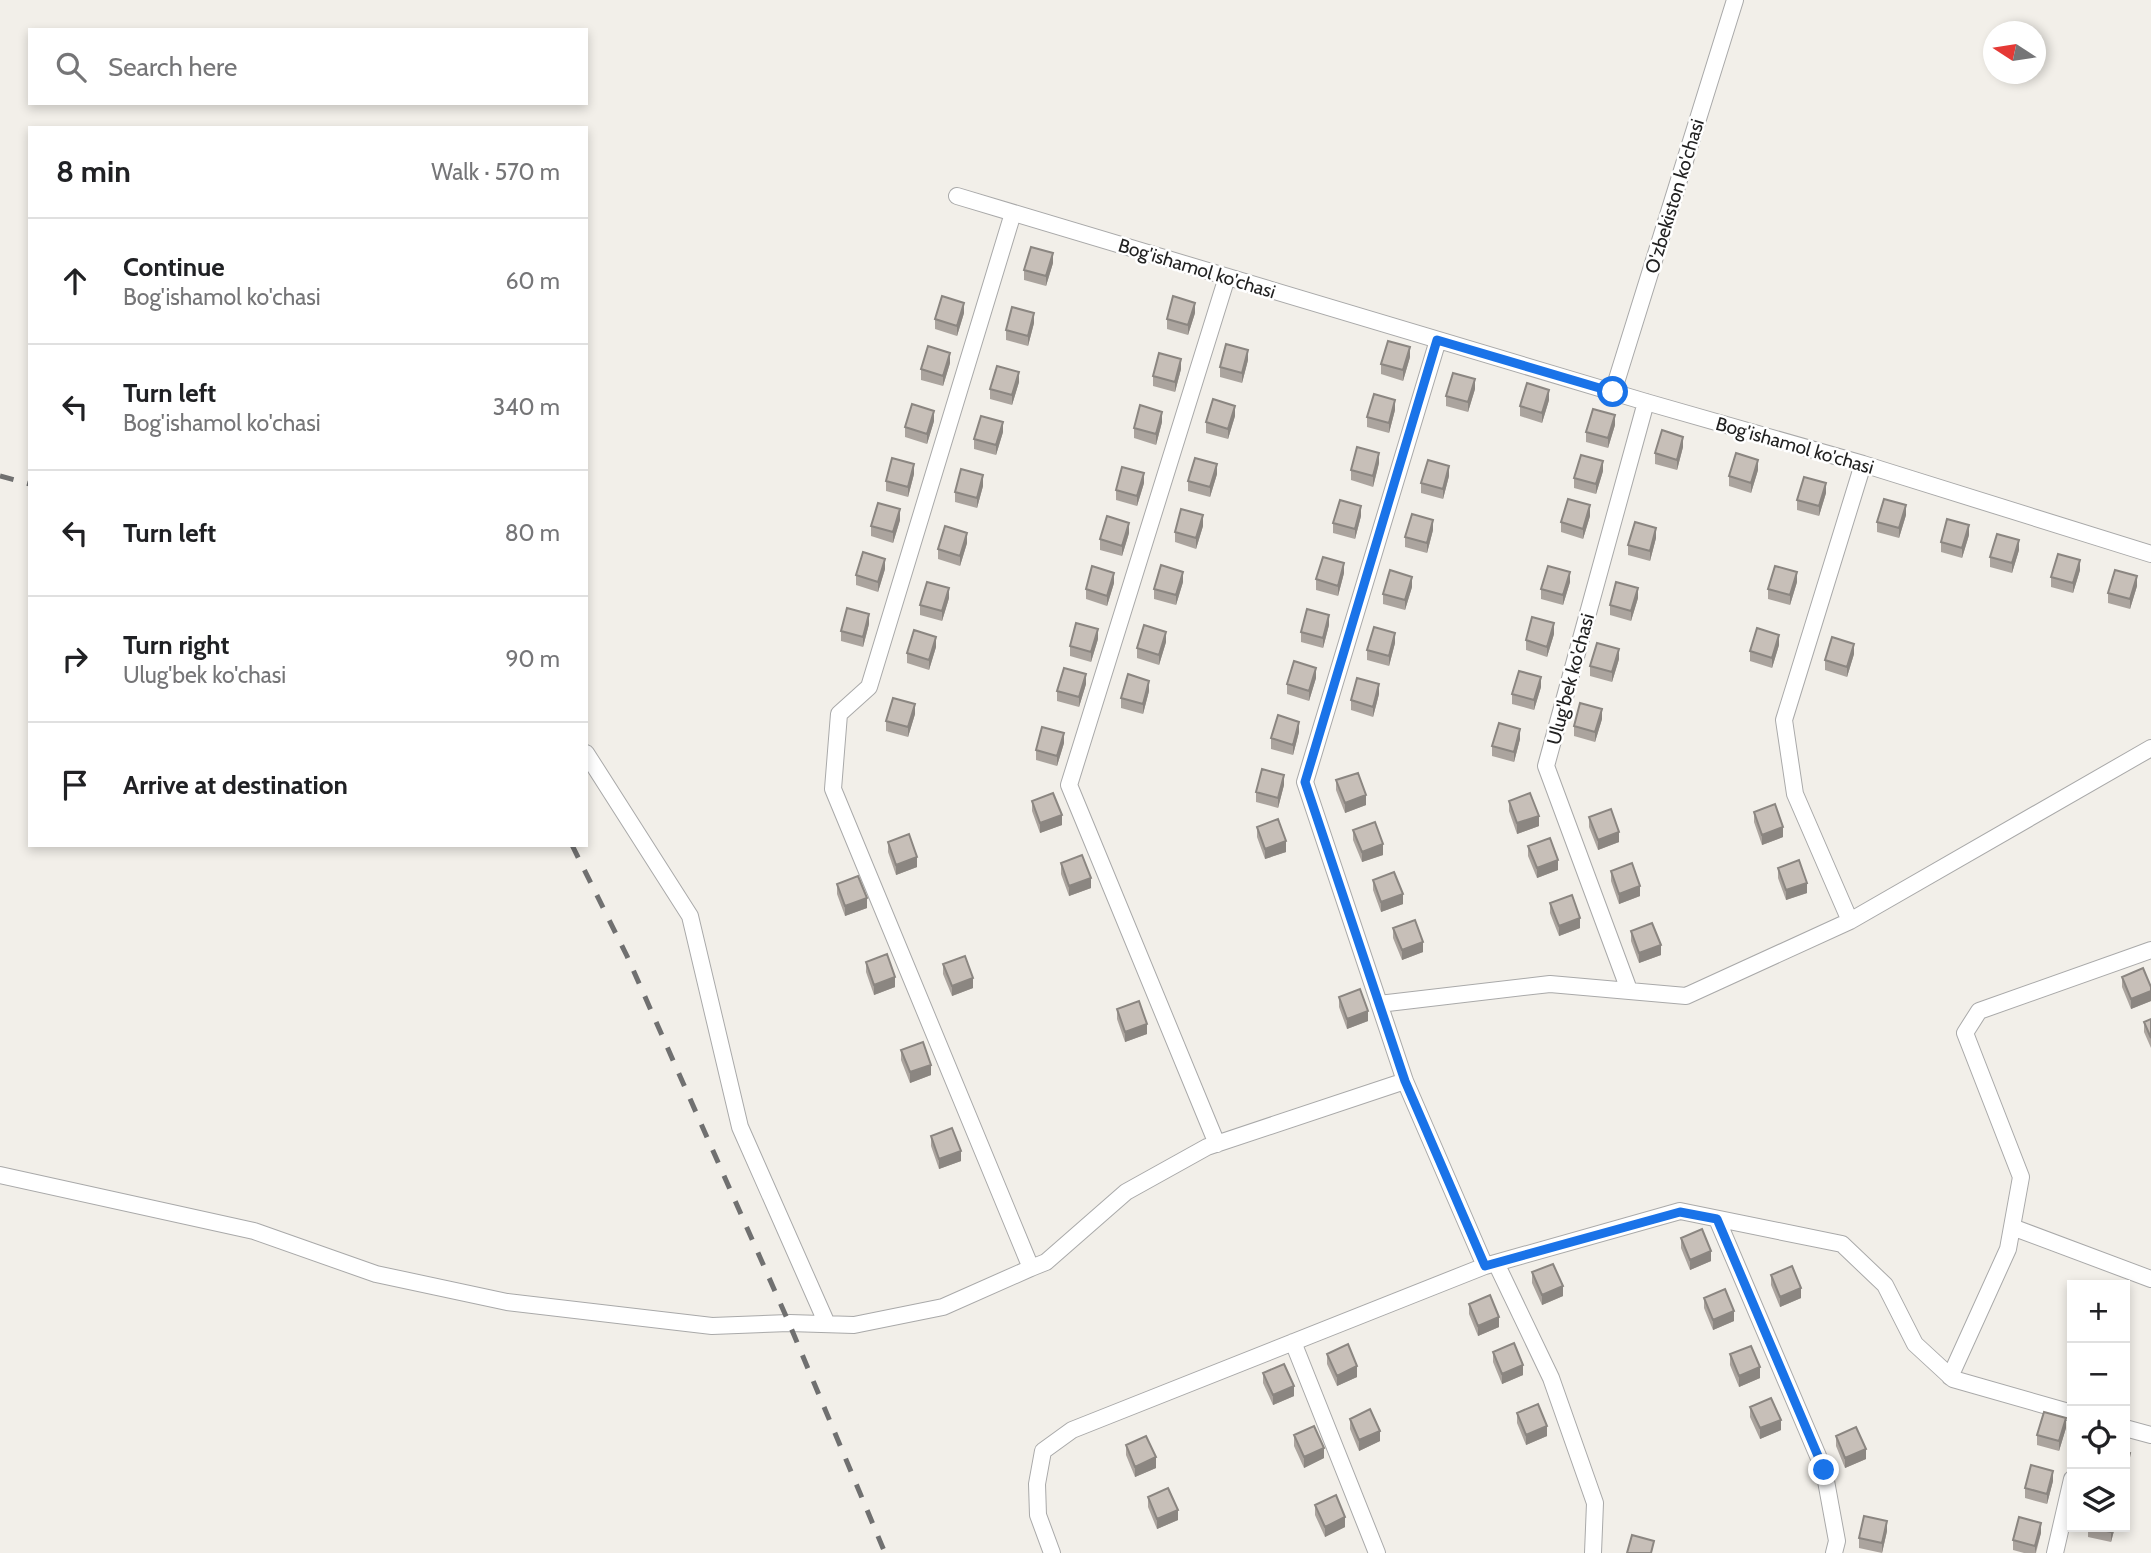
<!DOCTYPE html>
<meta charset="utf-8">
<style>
body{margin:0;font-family:Cabin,sans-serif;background:#f6f6f6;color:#202124}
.controls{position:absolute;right:21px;bottom:21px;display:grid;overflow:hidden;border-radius:0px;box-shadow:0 4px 10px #0003}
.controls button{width:63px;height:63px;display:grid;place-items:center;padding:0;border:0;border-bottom:2px solid #e0e0e0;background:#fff;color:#202124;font:35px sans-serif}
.compass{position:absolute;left:1983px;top:21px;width:63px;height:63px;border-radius:50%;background:#fff;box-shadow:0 4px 10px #0003;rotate:282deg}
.stop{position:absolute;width:21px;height:21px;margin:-16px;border:5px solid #1a73e8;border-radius:50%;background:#fff}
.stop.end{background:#1a73e8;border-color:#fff;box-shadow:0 2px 7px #0008}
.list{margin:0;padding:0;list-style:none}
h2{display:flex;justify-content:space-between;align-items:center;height:91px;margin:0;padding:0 28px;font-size:30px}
h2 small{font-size:23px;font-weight:400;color:#757577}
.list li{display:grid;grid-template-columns:46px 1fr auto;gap:21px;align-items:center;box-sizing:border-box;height:126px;padding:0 28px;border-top:2px solid #e0e0e0}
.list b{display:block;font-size:26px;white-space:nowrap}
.list p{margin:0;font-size:23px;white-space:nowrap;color:#757577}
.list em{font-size:23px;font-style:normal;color:#757577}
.icon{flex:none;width:38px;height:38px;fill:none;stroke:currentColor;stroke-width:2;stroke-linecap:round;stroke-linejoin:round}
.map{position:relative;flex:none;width:2151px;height:1553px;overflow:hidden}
.search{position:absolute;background:#fff;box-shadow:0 4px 10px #0003;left:28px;top:28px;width:560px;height:77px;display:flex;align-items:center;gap:18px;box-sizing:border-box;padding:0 24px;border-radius:0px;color:#757577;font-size:26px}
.panel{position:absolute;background:#fff;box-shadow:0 4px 10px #0003;left:28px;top:126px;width:560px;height:721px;border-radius:0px}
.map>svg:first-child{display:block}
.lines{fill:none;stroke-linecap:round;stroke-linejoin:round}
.street-casing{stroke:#a9a9a9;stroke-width:18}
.street{stroke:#fff;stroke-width:16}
.rail{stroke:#707070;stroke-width:5;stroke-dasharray:14 14;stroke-linecap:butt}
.wall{fill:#aba49e}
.shaded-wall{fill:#8b8681}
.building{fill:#c7bfb8;stroke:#8b8681;stroke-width:2}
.route{stroke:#1a73e8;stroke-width:9}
.labels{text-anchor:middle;stroke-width:5;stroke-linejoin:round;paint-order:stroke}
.street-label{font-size:19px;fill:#222;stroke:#fff}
</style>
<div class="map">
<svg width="2151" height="1553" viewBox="0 0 2151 1553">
<rect width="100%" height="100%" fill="#f2efe9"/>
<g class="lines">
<g class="street-casing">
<path id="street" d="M957,196l689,206 217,62 288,90
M1013,213l-144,474 -30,27 -6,75 198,479
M1438,340l-133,442 100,299 80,185
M1613,392l122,-392
M586,753l104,163 50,211 87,197
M1850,921l-55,-127 -11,-74 79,-256
M1629,990l-83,-224 100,-364
M1379,1004l171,-20 136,12 164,-75 301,-173
M1217,1144l-148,-359 158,-508
M0,1175l254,56 122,43 131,28 205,24 77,-3 65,2 89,-18 88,-39 15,-6 80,-70 81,-45 198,-66
M1717,1219l107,251 13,71 -3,12
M2012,1227l139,52
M1496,1263l55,115 44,125 -2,50
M1293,1342l84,211
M1950,1377l58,-128 13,-72 -56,-144 14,-22 172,-61
M2125,1428l26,7
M1052,1553l-14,-38 -1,-31 6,-33 29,-21 413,-164 195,-55 162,33 43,41 30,59 38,35 119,34
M2055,1553l17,-74"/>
</g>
<use href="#street" class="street"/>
<path class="rail" d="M0,476l30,8
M572,845l55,111 162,367 96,230"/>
</g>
<path class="wall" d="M1053,263l-7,23 -22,-6v-10z
M964,313l-7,23 -22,-7v-10z
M1195,313l-7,22 -21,-6v-10z
M1034,323l-6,23 -22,-6v-10z
M1410,357l-7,24 -22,-7v-10z
M1248,360l-6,23 -22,-6v-10z
M950,363l-7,23 -22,-6v-11z
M1181,369l-6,23 -22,-6v-10z
M1019,382l-7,23 -22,-6v-10z
M1475,389l-7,23 -22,-6v-10z
M1549,400l-7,23 -22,-7v-10z
M1395,410l-6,23 -22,-6v-10z
M1235,416l-7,23 -22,-6v-11z
M934,421l-7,23 -22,-7v-10z
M1162,422l-6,23 -22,-7v-10z
M1615,425l-7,23 -22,-6v-10z
M1003,432l-7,23 -22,-6v-10z
M1683,447l-6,23 -22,-6v-11z
M1379,463l-6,24 -22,-7v-10z
M1758,470l-7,23 -22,-7v-10z
M1603,471l-7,23 -22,-6v-10z
M914,474l-6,23 -22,-6v-10z
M1217,474l-7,23 -22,-6v-10z
M1449,476l-6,23 -22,-6v-10z
M1144,483l-7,23 -21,-6v-10z
M983,486l-6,22 -22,-6v-10z
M1826,493l-7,23 -22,-6v-10z
M1906,515l-7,23 -22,-6v-10z
M1361,516l-6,23 -22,-6v-10z
M1590,516l-7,23 -22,-7v-10z
M900,520l-7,23 -22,-7v-10z
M1203,526l-7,23 -21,-7v-10z
M1433,530l-6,23 -22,-6v-10z
M1129,533l-7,23 -22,-6v-11z
M1969,535l-7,23 -21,-6v-10z
M1656,538l-6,23 -22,-6v-10z
M967,543l-7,23 -22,-7v-10z
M2019,550l-7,23 -22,-6v-10z
M885,569l-7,23 -22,-7v-10z
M2080,570l-7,23 -22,-6v-10z
M1344,573l-6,23 -22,-6v-11z
M1183,582l-7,23 -22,-6v-10z
M1570,582l-7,23 -22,-6v-10z
M1797,582l-7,23 -22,-6v-10z
M1114,583l-7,23 -21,-7v-10z
M2137,586l-7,23 -22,-6v-10z
M1412,587l-7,23 -22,-6v-10z
M949,598l-7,23 -22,-6v-10z
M1638,598l-7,23 -21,-6v-10z
M869,624l-6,23 -22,-6v-10z
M1329,625l-6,23 -22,-6v-10z
M1554,634l-7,23 -21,-7v-10z
M1098,639l-7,23 -21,-6v-10z
M1166,642l-7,23 -22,-7v-10z
M1395,643l-6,23 -22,-6v-10z
M1779,645l-7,23 -22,-7v-10z
M936,647l-7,23 -22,-7v-10z
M1854,654l-7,23 -22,-7v-10z
M1619,659l-7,23 -22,-6v-10z
M1316,678l-7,23 -22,-7v-10z
M1086,684l-7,23 -22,-6v-10z
M1541,687l-7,23 -22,-6v-10z
M1149,691l-6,23 -22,-6v-10z
M1379,694l-6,23 -22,-7v-10z
M915,714l-7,23 -22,-6v-10z
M1602,719l-7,23 -21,-6v-10z
M1299,732l-6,23 -22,-6v-11z
M1520,739l-6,23 -22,-6v-10z
M1064,743l-7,23 -21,-6v-10z
M1336,780l30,25 -21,8 -9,-23z
M1284,785l-6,23 -22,-6v-10z
M1032,801l30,24 -22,8 -8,-22z
M1509,801l30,25 -22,8 -8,-23z
M1754,812l29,25 -21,8 -8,-23z
M1589,817l30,25 -21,8 -9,-23z
M1257,827l29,25 -21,7 -8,-22z
M1353,830l30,25 -21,7 -9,-22z
M888,842l29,25 -21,8 -8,-23z
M1528,846l30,24 -21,8 -9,-22z
M1061,863l30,25 -22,8 -8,-22z
M1778,868l29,25 -21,7 -8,-22z
M1611,871l29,25 -21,8 -8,-23z
M1373,880l30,24 -22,8 -8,-22z
M837,884l30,24 -22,8 -8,-22z
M1550,903l30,25 -21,8 -9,-23z
M1393,928l30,24 -21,8 -9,-22z
M1631,931l30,24 -22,8 -8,-22z
M866,962l29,25 -21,8 -8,-23z
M943,964l30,24 -21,8 -9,-22z
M2122,977l29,10v14l-20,8 -9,-22z
M1339,997l29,24 -21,8 -8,-22z
M1117,1009l30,25 -22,8 -8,-23z
M2151,1019v29l-7,-16v-10z
M901,1050l30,25 -21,8 -9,-23z
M931,1136l30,25 -22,8 -8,-23z
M1681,1238l30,23 -21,9 -9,-22z
M1532,1272l31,24 -21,9 -10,-22z
M1771,1275l30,23 -21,9 -9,-22z
M1704,1298l30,23 -21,9 -9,-22z
M1469,1304l30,23 -21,9 -9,-22z
M1493,1352l30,23 -21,9 -9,-22z
M1327,1354l30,23 -20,9 -10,-22z
M1730,1354l30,24 -21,9 -9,-22z
M1263,1373l31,23 -21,9 -10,-22z
M1750,1407l31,23 -21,9 -10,-22z
M1517,1413l30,23 -21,9 -9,-22z
M1350,1419l30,22 -21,10 -9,-22z
M2066,1428l-7,23 -22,-6v-10z
M1294,1435l30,23 -20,10 -10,-22z
M1836,1436l30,23 -21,9 -9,-22z
M1126,1445l30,23 -21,9 -9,-22z
M2053,1481l-6,23 -22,-6v-10z
M1148,1497l30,23 -21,9 -9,-22z
M1315,1505l30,22 -20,10 -10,-22z
M2088,1527h27l-4,15 -23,-5z
M1887,1531l-5,22 -23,-5v-10z
M2041,1533l-5,20h-12l-11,-3v-10z"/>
<path class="shaded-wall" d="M1053,253v10l-7,23v-10z
M964,303v10l-7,23v-10z
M1195,303v10l-7,22v-10z
M1034,313v10l-6,23v-10z
M1410,347v10l-7,24v-11z
M1248,350v10l-6,23v-10z
M950,353v10l-7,23v-10z
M1181,359v10l-6,23v-10z
M1019,372v10l-7,23v-10z
M1475,379v10l-7,23v-10z
M1549,390v10l-7,23v-10z
M1395,400v10l-6,23v-10z
M1235,406v10l-7,23v-10z
M934,411v10l-7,23v-10z
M1162,412v10l-6,23v-11z
M1615,415v10l-7,23v-10z
M1003,422v10l-7,23v-10z
M1683,437v10l-6,23v-10z
M1379,453v10l-6,24v-11z
M1758,460v10l-7,23v-10z
M1603,461v10l-7,23v-10z
M914,464v10l-6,23v-10z
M1217,464v10l-7,23v-10z
M1449,466v10l-6,23v-10z
M1144,473v10l-7,23v-10z
M983,475v11l-6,22v-10z
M1826,483v10l-7,23v-10z
M1590,505v11l-7,23v-10z
M1906,505v10l-7,23v-10z
M1361,506v10l-6,23v-10z
M900,509v11l-7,23v-11z
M1203,515v11l-7,23v-11z
M1433,520v10l-6,23v-10z
M1129,523v10l-7,23v-10z
M1969,525v10l-7,23v-10z
M1656,528v10l-6,23v-10z
M967,533v10l-7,23v-10z
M2019,540v10l-7,23v-10z
M885,559v10l-7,23v-10z
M2080,560v10l-7,23v-10z
M1344,563v10l-6,23v-10z
M1183,572v10l-7,23v-10z
M1570,572v10l-7,23v-10z
M1797,572v10l-7,23v-10z
M1114,573v10l-7,23v-10z
M2137,576v10l-7,23v-10z
M1412,577v10l-7,23v-10z
M949,588v10l-7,23v-10z
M1638,588v10l-7,23v-10z
M869,614v10l-6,23v-10z
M1329,615v10l-6,23v-10z
M1554,623v11l-7,23v-10z
M1098,629v10l-7,23v-10z
M1166,632v10l-7,23v-10z
M1395,633v10l-6,23v-10z
M1779,635v10l-7,23v-10z
M936,637v10l-7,23v-10z
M1854,644v10l-7,23v-10z
M1619,649v10l-7,23v-10z
M1316,668v10l-7,23v-10z
M1086,674v10l-7,23v-10z
M1541,677v10l-7,23v-10z
M1149,681v10l-6,23v-10z
M1379,684v10l-6,23v-10z
M915,704v10l-7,23v-10z
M1602,709v10l-7,23v-10z
M1299,722v10l-6,23v-10z
M1520,729v10l-6,23v-10z
M1064,733v10l-7,23v-10z
M1284,775v10l-6,23v-10z
M1366,795v10l-21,8v-10z
M1062,815v10l-22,8v-10z
M1539,816v10l-22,8v-11z
M1783,827v10l-21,8v-10z
M1619,832v10l-21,8v-10z
M1286,841v11l-21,7v-10z
M1383,844v11l-21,7v-10z
M917,857v10l-21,8v-10z
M1558,860v10l-21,8v-10z
M1091,878v10l-22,8v-10z
M1807,883v10l-21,7v-10z
M1640,886v10l-21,8v-10z
M1403,894v10l-22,8v-10z
M867,898v10l-22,8v-10z
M1580,918v10l-21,8v-10z
M1423,942v10l-21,8v-10z
M1661,945v10l-22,8v-10z
M895,977v10l-21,8v-10z
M973,978v10l-21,8v-10z
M2151,991v10l-20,8v-10z
M1368,1011v10l-21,8v-10z
M1147,1024v10l-22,8v-10z
M931,1065v10l-21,8v-11z
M961,1151v10l-22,8v-10z
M1711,1251v10l-21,9v-10z
M1563,1286v10l-21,9v-10z
M1801,1288v10l-21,9v-10z
M1734,1311v10l-21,9v-10z
M1499,1317v10l-21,9v-10z
M1523,1365v10l-21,9v-10z
M1357,1366v11l-20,9v-10z
M1760,1367v11l-21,9v-11z
M1294,1386v10l-21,9v-10z
M2066,1418v10l-7,23v-10z
M1781,1420v10l-21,9v-11z
M1547,1426v10l-21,9v-10z
M1380,1431v10l-21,10v-11z
M1324,1448v10l-20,10v-11z
M1866,1449v10l-21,9v-10z
M2130,1453v10l-5,22v-10z
M1156,1457v11l-21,9v-10z
M2053,1471v10l-6,23v-10z
M1178,1510v10l-21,9v-10z
M1345,1517v10l-20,10v-10z
M1887,1521v10l-5,22v-10z
M2041,1523v10l-6,20v-7z
M2112,1527h3l-4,15v-10z"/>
<path class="building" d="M1031,247l22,6 -7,23 -22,-6z
M942,296l22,7 -7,23 -22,-7z
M1173,296l22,7 -7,22 -21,-6z
M1012,307l22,6 -6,23 -22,-6z
M1388,341l22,6 -7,23 -22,-6z
M1226,344l22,6 -6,23 -22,-6z
M928,346l22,7 -7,23 -22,-7z
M1159,353l22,6 -6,23 -22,-6z
M997,366l22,6 -7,23 -22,-6z
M1453,373l22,6 -7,23 -22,-6z
M1527,383l22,7 -7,23 -22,-7z
M1374,394l21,6 -6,23 -22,-6z
M1213,399l22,7 -7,23 -22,-7z
M912,404l22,7 -7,23 -22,-7z
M1140,405l22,7 -6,22 -22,-6z
M1593,409l22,6 -7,23 -22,-6z
M981,416l22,6 -7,23 -22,-6z
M1662,430l21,7 -6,23 -22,-7z
M1357,447l22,6 -6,23 -22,-6z
M1736,453l22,7 -7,23 -22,-7z
M1581,455l22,6 -7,23 -22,-6z
M892,458l22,6 -6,23 -22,-6z
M1195,458l22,6 -7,23 -22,-6z
M1428,460l21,6 -6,23 -22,-6z
M1122,467l22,6 -7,23 -21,-6z
M961,469l22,6 -6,23 -22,-6z
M1804,477l22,6 -7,23 -22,-6z
M1568,499l22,6 -7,24 -22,-7z
M1884,499l22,6 -7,23 -22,-6z
M1340,500l21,6 -6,23 -22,-6z
M878,503l22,6 -7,23 -22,-6z
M1181,509l22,6 -7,23 -21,-6z
M1412,514l21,6 -6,23 -22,-6z
M1107,516l22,7 -7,23 -22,-7z
M1947,519l22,6 -7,23 -21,-6z
M1635,522l21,6 -6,23 -22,-6z
M945,526l22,7 -7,23 -22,-7z
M1997,534l22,6 -7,23 -22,-6z
M863,552l22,7 -7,23 -22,-7z
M2058,554l22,6 -7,23 -22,-6z
M1323,557l21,6 -6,23 -22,-7z
M1161,565l22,7 -7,23 -22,-6z
M1092,566l22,7 -7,23 -21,-7z
M1548,566l22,6 -7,23 -22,-6z
M1775,566l22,6 -7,23 -22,-6z
M1390,570l22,7 -7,23 -22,-6z
M2115,570l22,6 -7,23 -22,-6z
M927,582l22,6 -7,23 -22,-6z
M1616,582l22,6 -7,23 -21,-6z
M847,608l22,6 -6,23 -22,-6z
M1307,609l22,6 -6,23 -22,-6z
M1532,617l22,6 -7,24 -21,-7z
M1076,623l22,6 -7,23 -21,-6z
M1144,625l22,7 -7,23 -22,-7z
M1374,627l21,6 -6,23 -22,-6z
M1757,628l22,7 -7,23 -22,-7z
M914,630l22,7 -7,23 -22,-7z
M1832,637l22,7 -7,23 -22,-7z
M1597,643l22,6 -7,23 -22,-6z
M1294,661l22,7 -7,23 -22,-7z
M1064,668l22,6 -7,23 -22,-6z
M1519,671l22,6 -7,23 -22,-6z
M1128,674l21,7 -6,23 -22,-6z
M1357,678l22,6 -6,23 -22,-7z
M893,698l22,6 -7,23 -22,-6z
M1580,703l22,6 -7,23 -21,-6z
M1278,715l21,7 -6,23 -22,-7z
M1499,723l21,6 -6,23 -22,-6z
M1042,727l22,6 -7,23 -21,-6z
M1262,769l22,6 -6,23 -22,-6z
M1358,773l8,22 -21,8 -9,-23z
M1053,793l9,22 -22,8 -8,-22z
M1530,793l9,23 -22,7 -8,-22z
M1775,804l8,23 -21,8 -8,-23z
M1611,809l8,23 -21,8 -9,-23z
M1278,819l8,22 -21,8 -8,-22z
M1375,822l8,22 -21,8 -9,-22z
M909,834l8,23 -21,8 -8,-23z
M1550,838l8,22 -21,8 -9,-22z
M1082,855l9,23 -22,8 -8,-23z
M1799,860l8,23 -21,7 -8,-22z
M1632,863l8,23 -21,8 -8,-23z
M1394,872l9,22 -22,8 -8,-22z
M858,876l9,22 -22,8 -8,-22z
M1572,895l8,23 -21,8 -9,-23z
M1415,920l8,22 -21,8 -9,-22z
M1652,923l9,22 -22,8 -8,-22z
M887,954l8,23 -21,8 -8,-23z
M965,956l8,22 -21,8 -9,-22z
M2143,968l8,19v4l-20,8 -9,-22z
M1360,989l8,22 -21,8 -8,-22z
M1139,1001l8,23 -22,8 -8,-23z
M2151,1019v19l-7,-16z
M923,1042l8,23 -21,7 -9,-22z
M952,1128l9,23 -22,8 -8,-23z
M1702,1229l9,22 -21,9 -9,-22z
M1553,1264l10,22 -21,9 -10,-23z
M1792,1266l9,22 -21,9 -9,-22z
M1725,1289l9,22 -21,9 -9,-22z
M1490,1295l9,22 -21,9 -9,-22z
M1514,1343l9,22 -21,9 -9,-22z
M1348,1344l9,22 -20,10 -10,-22z
M1751,1346l9,21 -21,9 -9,-22z
M1284,1364l10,22 -21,9 -10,-22z
M1771,1398l10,22 -21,8 -10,-21z
M1538,1404l9,22 -21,9 -9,-22z
M1370,1409l10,22 -21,9 -9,-21z
M2044,1412l22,6 -7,23 -22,-6z
M1314,1426l10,22 -20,9 -10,-22z
M1856,1427l10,22 -21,9 -9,-22z
M1146,1436l10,21 -21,10 -9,-22z
M2125,1452l5,1 -5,22z
M2031,1465l22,6 -6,23 -22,-6z
M1168,1488l10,22 -21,9 -9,-22z
M1336,1495l9,22 -20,10 -10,-22z
M1864,1516l23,5 -5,22 -23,-5z
M2019,1517l22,6 -6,23 -22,-6z
M2089,1527h23l-1,5z
M1632,1535l22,6 -3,12h-24z"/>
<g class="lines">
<path class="route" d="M1613,392l-176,-52 -132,442 100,299 80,185 195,-54 37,7 107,251"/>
</g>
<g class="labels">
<g class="street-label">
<text transform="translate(1674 196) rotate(-73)" y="7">O'zbekiston ko'chasi</text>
<text transform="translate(1197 268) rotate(17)" y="7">Bog'ishamol ko'chasi</text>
<text transform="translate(1795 445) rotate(16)" y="7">Bog'ishamol ko'chasi</text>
<text transform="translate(1570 679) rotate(-75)" y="7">Ulug'bek ko'chasi</text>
</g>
</g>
</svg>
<div class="controls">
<button>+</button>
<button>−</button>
<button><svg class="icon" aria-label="locate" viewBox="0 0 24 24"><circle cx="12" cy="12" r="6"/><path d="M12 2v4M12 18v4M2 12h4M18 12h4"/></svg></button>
<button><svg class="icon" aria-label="layers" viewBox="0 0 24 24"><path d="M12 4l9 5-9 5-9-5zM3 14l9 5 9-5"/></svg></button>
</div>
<svg class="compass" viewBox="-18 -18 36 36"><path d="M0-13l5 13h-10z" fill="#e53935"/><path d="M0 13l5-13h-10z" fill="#757577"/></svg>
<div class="stop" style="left:1613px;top:392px"></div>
<div class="stop end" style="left:1824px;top:1470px"></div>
<div class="search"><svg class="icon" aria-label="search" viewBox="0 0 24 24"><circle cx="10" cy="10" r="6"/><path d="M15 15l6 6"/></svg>Search here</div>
<section class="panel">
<h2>8 min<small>Walk · 570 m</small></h2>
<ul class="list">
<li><svg class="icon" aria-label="ahead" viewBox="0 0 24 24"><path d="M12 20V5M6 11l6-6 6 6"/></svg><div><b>Continue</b><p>Bog'ishamol ko'chasi</p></div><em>60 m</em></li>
<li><svg class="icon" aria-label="left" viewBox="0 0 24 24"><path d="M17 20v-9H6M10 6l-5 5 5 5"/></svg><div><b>Turn left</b><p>Bog'ishamol ko'chasi</p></div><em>340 m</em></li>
<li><svg class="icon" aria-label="left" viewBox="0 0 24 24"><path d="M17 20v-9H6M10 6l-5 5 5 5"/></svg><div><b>Turn left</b></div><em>80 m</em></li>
<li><svg class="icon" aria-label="right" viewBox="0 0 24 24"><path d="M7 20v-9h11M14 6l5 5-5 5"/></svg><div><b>Turn right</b><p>Ulug'bek ko'chasi</p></div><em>90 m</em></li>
<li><svg class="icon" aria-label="arrive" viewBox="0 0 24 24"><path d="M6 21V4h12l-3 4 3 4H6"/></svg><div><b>Arrive at destination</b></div></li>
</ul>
</section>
</div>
